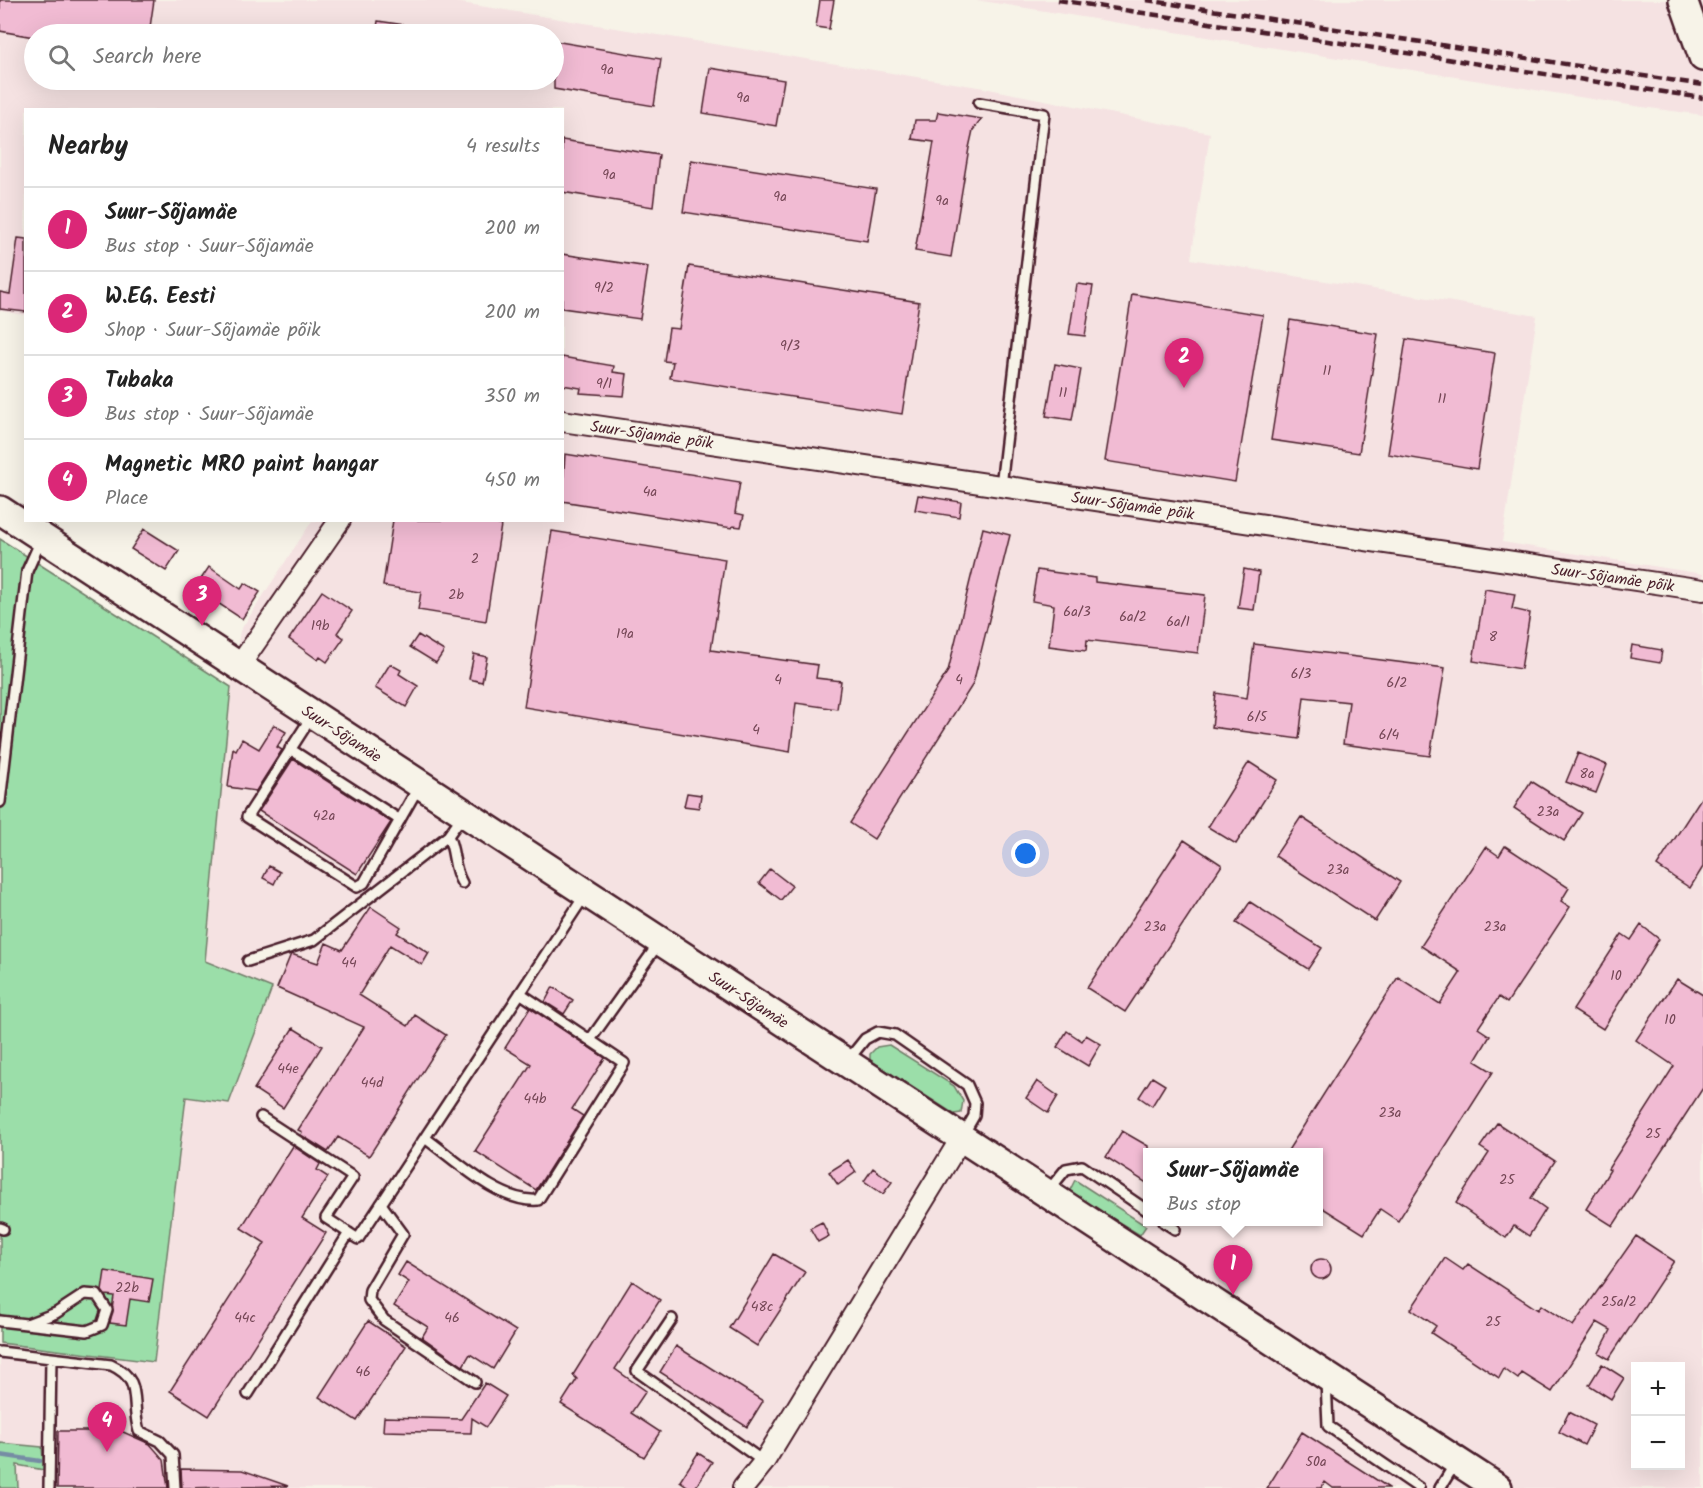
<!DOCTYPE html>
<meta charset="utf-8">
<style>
body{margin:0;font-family:Kalam,sans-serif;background:#f6f6f6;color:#222}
.controls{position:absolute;right:18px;bottom:18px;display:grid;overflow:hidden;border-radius:0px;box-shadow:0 6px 24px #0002}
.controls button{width:54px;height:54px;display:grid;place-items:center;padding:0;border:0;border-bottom:2px solid #e0e0e0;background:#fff;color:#222;font:30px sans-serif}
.you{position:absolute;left:1026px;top:854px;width:21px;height:21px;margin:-15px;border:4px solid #fff;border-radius:50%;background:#1a73e8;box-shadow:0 0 0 9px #1a73e833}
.badge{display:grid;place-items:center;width:39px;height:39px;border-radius:50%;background:#db2777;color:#fff;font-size:20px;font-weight:700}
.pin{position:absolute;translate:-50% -50px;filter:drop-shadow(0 2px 3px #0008)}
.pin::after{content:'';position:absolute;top:32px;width:21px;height:18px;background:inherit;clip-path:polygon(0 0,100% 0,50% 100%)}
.popup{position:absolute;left:1143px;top:1148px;width:180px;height:78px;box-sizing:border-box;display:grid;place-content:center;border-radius:0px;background:#fff;filter:drop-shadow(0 2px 4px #0005);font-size:20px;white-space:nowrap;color:#767676}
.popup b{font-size:22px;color:#222}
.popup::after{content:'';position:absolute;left:50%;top:100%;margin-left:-12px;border:12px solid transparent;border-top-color:#fff}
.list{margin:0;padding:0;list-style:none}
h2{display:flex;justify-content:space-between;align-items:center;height:78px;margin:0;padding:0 24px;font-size:26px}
h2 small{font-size:20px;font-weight:400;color:#767676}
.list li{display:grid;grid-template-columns:39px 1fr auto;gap:18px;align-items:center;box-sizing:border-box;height:84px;padding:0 24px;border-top:2px solid #e0e0e0}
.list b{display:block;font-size:22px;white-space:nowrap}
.list p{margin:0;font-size:20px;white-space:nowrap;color:#767676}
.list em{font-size:20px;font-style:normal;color:#767676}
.icon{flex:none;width:33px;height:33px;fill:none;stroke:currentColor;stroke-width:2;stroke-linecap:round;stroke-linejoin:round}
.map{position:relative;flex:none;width:1703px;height:1488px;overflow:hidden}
.search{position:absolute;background:#fff;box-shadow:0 6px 24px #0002;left:24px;top:24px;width:540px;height:66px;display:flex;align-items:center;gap:15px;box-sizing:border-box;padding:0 21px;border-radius:33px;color:#767676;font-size:22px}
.panel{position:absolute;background:#fff;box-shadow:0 6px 24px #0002;left:24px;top:108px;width:540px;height:414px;border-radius:0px}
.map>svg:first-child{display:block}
.built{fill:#f5e2e2;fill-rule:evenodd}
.green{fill:#9bdea9;stroke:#727e6a;stroke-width:1.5}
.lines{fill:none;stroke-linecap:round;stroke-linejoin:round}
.stream{stroke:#768ca4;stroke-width:4.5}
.building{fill:#f1bbd3;stroke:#4a1f2b;stroke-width:1.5}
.service-casing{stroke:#4a1f2b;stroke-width:14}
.minor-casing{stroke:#4a1f2b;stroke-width:24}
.secondary-casing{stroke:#4a1f2b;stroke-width:32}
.service{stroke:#f7f3e8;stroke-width:9}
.minor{stroke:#f7f3e8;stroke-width:20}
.secondary{stroke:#f7f3e8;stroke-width:27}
.rail{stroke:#4a1f2b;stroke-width:4.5;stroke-dasharray:9 4.5;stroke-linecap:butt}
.labels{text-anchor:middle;stroke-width:4.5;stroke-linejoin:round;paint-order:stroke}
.number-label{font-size:14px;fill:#744655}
.street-label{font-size:16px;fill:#4a1f2b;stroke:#f7f3e8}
</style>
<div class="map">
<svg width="1703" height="1488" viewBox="0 0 1703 1488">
<rect width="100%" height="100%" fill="#f7f3e8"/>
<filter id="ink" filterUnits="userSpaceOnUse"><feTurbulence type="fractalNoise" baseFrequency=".0167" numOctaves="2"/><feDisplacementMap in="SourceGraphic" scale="12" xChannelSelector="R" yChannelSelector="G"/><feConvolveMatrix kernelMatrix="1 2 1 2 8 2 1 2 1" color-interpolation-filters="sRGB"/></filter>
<g filter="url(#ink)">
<path class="built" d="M0,0h443l541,88 226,45 -19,126 346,57 -35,226 201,32v914h-1703v-145l154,19 32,-265 85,-109 -66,-26 26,-275 9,-56 72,-110 250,-1v-410h-536l-1,205 -25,-4zM34,34h520v46h-520zM1148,1152h170v70h-170zM1636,1366h44v100h-44z
M976,0h727v115l-61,-8z"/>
<path class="green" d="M0,539l231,148 -26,274 67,27 -43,115 -43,-6 -32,265 -154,-19z
M889,1045l65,41 9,15 -2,12 -7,1 -84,-54v-6l7,-7z
M1075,1180l71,46 -6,9 -71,-43z
M0,1443l42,4 2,23 -27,-5 1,23h-18z"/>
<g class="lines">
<path class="stream" d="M0,1455l40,6"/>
</g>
<path class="building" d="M0,0h154l-5,34h-115v3l-34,-6z
M820,0h14l-5,29 -13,-2z
M378,21l40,6v7h-42z
M554,41l107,18 -7,47 -100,-17z
M710,68l74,12 -8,46 -73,-13z
M938,112l44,7 -9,11 -4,18 -18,109 -36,-6 19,-109 -22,-3 3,-19h21z
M562,140l97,15 -6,52 -91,-15z
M691,160l185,29 -9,52 -184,-29z
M18,238l8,1v73l-26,-3v-17l10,2z
M562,254l86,13 -8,52 -78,-11z
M689,266l230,36 -17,112 -232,-36 3,-16 -9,-1 5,-33 10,1z
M1077,284l16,2 -8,50 -16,-2z
M1132,294l131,21 -28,167 -130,-21z
M1290,320l88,14 -19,119 -88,-13z
M1406,339l89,14 -18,116 -89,-15z
M562,357l52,9 -1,6 14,2 -3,22 -44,-3 1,-5 -19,-3z
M1055,364l26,5 -9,51 -26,-4z
M565,454l175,28 -5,31 9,2 -3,12 -8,-1 -1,2 -170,-27z
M918,495l43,7 -2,15 -44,-7z
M393,520h80l28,5 -15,96 -68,-11 3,-18 -38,-6z
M983,528l27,7 -37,149 -99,155 -24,-16 98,-152z
M144,529l35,22 -13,20 -35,-22z
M552,531l173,28 -14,91 107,15 -2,13 25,3 -4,28 -41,-6 -6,49 -266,-45z
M209,567l32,22 4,-6 15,9 -18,27 -47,-31z
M1244,569l15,3 -5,38 -16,-2z
M1037,570l58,8v4l110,13 -7,58 -111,-13 -1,11 -37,-5 5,-41 -22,-4z
M1485,589l30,5 -3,15 18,4 -9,56 -48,-8z
M322,591l30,20 -15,22 7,5 -17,24 -7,-5 -2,3 -29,-21z
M418,635l26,16 -8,12 -26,-16z
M1254,644l191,24 -15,88 -87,-12 6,-42 -45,-5 -5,42 -87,-12 4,-34 31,5z
M1632,645l30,5 -2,13 -30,-5z
M474,654l13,3 -5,25 -13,-3z
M390,664l11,6 -2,4 19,12 -12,21 -31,-19z
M274,725l12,7 -9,15 5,3 -26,41 -28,-4 5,-39 3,2 6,-11 17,10z
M1578,753l29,12 -11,28 -30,-11z
M293,759l98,63 -34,52 -98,-63z
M1249,762l28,18 -41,64 -28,-17z
M1531,781l51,32 -18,28 -50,-33z
M687,793l14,2 -2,13 -15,-2z
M1703,795v72l-13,21 -33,-22z
M1301,817l99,65 -25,39 -100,-65z
M1184,840l38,25 -97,147 -38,-24z
M1505,846l64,42 -8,13 9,6 -63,96 -8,-6 -21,31 12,8 -15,25 18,11 -95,149 -18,-12 -16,25 -46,-29v-53h-31l111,-175 42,27 21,-32 -40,-26 65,-99 13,9z
M269,866l11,6 -6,12 -11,-6z
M770,869l22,17 -11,14 -22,-17z
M1250,902l72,46 -14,21 -72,-46z
M371,907l30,20 -4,6 32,20 -7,12 -32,-20 -31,50 49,31 7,-11 31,20 -77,121 -31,-19 -10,15 -27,-17 1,-3 -4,-2 66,-103 -87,-39 14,-34 27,9 8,-20 16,7z
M1641,925l18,14 -56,90 -30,-19 49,-76 9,6z
M1677,979l26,16v93l-90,138 -27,-17 24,-39 -2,-1 66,-103 -38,-26z
M553,987l20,13 -9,14 -19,-12z
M530,1008l75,50 -33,51 11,7 -47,74 -61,-39 56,-87 -26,-16z
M293,1028l29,18 -39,62 -29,-19z
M1067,1031l15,10 4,-6 15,9 -13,22 -31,-19z
M1152,1077l13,8 -13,21 -13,-9z
M1037,1081l21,15 -10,17 -22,-15z
M1497,1123l58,38 -24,37 15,11 -17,27 -15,-10 -8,12 -50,-35 33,-50 -9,-6z
M1122,1131l26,15v38l-42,-27z
M293,1146l27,18 -3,6 11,7 -26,41 24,15 -117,183 -39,-25 95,-148 -24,-15z
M848,1160l8,12 -18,13 -9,-13z
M873,1168l19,14 -9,12 -19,-13z
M822,1222l7,14 -11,6 -8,-14z
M1636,1236l38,25 -65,98 -10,-6 12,-23 -14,-8 -45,70 -30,-19 -4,6 -14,-10 -5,9 -68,-45 5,-7 -25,-17 34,-51 18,12 5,-6 70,46 3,-5 32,21z
M774,1254l31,18 -48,74 -28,-18z
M1311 1269a10 10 0 1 1 20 0a10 10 0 1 1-20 0Z
M406,1262l110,69 -23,38 -23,-15 -7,12 -41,-29 6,-10 -34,-21 15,-24 -11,-7z
M105,1271l48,8 -4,23 -19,-3 -4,26 -16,-2 4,-27 -9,-1 -3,-4z
M632,1281l28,19 -45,69 31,22 -15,22 29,19 -16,25 -83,-53 16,-25 -4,-4z
M368,1321l38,25 -49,75 -38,-24z
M676,1346l87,55 -16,26 -87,-55z
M1602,1364l22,14 -13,21 -22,-14z
M485,1383l21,13 -20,31 -14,-9 -1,15 -88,-2 1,-14 77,2z
M1569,1412l25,13 -10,20 -25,-13z
M58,1431h63l29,13 14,16 4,28h-111z
M1302,1432l67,43 20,13h-56l-8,-6 -4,6h-54z
M698,1453l14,9 -17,26h-5l-10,-7z
M181,1469l61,1 46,16 -106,2z"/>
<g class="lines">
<g class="service-casing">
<path id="service" d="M979,103l65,11 -43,372
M312,716l-65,101 110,70 7,-4 55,-97
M290,749l110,71
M0,802l27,-231 14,-31
M448,836c8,17 4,30 14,47
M248,961l66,-21 134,-104 15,-21
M590,1040l69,-97
M848,1060l17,-21 13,-7 17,3 72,50 8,18 -1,13 -11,19
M261,1117l92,60 -27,41 32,21 227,-344
M425,1138c31,22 74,65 113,62l86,-137 -104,-70
M1048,1191l18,-22 16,-3 66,45
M381,1204l22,30 -33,56 -1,10 15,20 91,62
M1164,1222l11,7
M0,1228l3,1
M672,1319l-35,52 127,91
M0,1321l87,10 15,-6 5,-15 -10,-15 -12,-1 -29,19 -29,11
M0,1352l111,13c33,15 19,36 28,66l21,10 13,14 2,33
M1326,1381l2,45 91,62
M248,1394l101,-161
M49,1488l2,-130
M1440,1488l16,-26"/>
</g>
<g class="minor-casing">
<path id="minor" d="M562,421l1141,169
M239,666l101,-146
M743,1488l21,-26 198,-325"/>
</g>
<g class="secondary-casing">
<path id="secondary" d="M1683,0l20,57
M0,510l1498,978"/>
</g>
<use href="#service" class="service"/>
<use href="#minor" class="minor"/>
<use href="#secondary" class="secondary"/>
<path class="rail" d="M1058,0l645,98
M1146,0l557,85"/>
</g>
</g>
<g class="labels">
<g class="number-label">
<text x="607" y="74">9a</text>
<text x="743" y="102">9a</text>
<text x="609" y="179">9a</text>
<text x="780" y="201">9a</text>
<text x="942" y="205">9a</text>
<text x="604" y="292">9/2</text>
<text x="790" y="350">9/3</text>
<text x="1327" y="375">11</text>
<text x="604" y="388">9/1</text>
<text x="1063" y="397">11</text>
<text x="1442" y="403">11</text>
<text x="650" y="496">4a</text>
<text x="475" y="563">2</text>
<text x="456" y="599">2b</text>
<text x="1077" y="616">6a/3</text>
<text x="1133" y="621">6a/2</text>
<text x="1178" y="626">6a/1</text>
<text x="320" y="630">19b</text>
<text x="625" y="638">19a</text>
<text x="1493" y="641">8</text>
<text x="1301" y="678">6/3</text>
<text x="778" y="684">4</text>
<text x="959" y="684">4</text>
<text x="1397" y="687">6/2</text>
<text x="1257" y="721">6/5</text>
<text x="756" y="734">4</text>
<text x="1389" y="739">6/4</text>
<text x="1587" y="778">8a</text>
<text x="1548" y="816">23a</text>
<text x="324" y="820">42a</text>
<text x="1338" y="874">23a</text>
<text x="1155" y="931">23a</text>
<text x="1495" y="931">23a</text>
<text x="349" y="967">44</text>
<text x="1616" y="980">10</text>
<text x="1670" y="1024">10</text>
<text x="288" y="1073">44e</text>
<text x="372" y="1087">44d</text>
<text x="535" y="1103">44b</text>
<text x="1390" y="1117">23a</text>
<text x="1653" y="1138">25</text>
<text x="1507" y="1184">25</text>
<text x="127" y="1292">22b</text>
<text x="1619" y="1306">25a/2</text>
<text x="762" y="1311">48c</text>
<text x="245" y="1322">44c</text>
<text x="452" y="1322">46</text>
<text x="1493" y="1326">25</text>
<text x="363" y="1376">46</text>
<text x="1316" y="1466">50a</text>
</g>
<g class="street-label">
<text transform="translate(652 434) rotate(8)" y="6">Suur-Sõjamäe põik</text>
<text transform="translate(1133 505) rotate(8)" y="6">Suur-Sõjamäe põik</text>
<text transform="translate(1613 577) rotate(8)" y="6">Suur-Sõjamäe põik</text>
<text transform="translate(342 733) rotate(33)" y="6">Suur-Sõjamäe</text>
<text transform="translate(749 999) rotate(33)" y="6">Suur-Sõjamäe</text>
</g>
</g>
</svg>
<div class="controls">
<button>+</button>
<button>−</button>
</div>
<div class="you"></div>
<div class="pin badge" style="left:1233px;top:1295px">1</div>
<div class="popup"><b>Suur-Sõjamäe</b>Bus stop</div>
<div class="pin badge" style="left:1184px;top:388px">2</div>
<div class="pin badge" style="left:202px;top:626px">3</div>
<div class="pin badge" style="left:107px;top:1452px">4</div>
<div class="search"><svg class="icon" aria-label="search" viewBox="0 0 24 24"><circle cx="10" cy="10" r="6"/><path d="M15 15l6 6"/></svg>Search here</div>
<section class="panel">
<h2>Nearby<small>4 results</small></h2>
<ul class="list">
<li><span class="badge">1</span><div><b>Suur-Sõjamäe</b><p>Bus stop · Suur-Sõjamäe</p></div><em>200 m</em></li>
<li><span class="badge">2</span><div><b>W.EG. Eesti</b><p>Shop · Suur-Sõjamäe põik</p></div><em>200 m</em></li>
<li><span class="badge">3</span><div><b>Tubaka</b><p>Bus stop · Suur-Sõjamäe</p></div><em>350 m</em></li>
<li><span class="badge">4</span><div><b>Magnetic MRO paint hangar</b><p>Place</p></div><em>450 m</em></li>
</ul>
</section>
</div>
